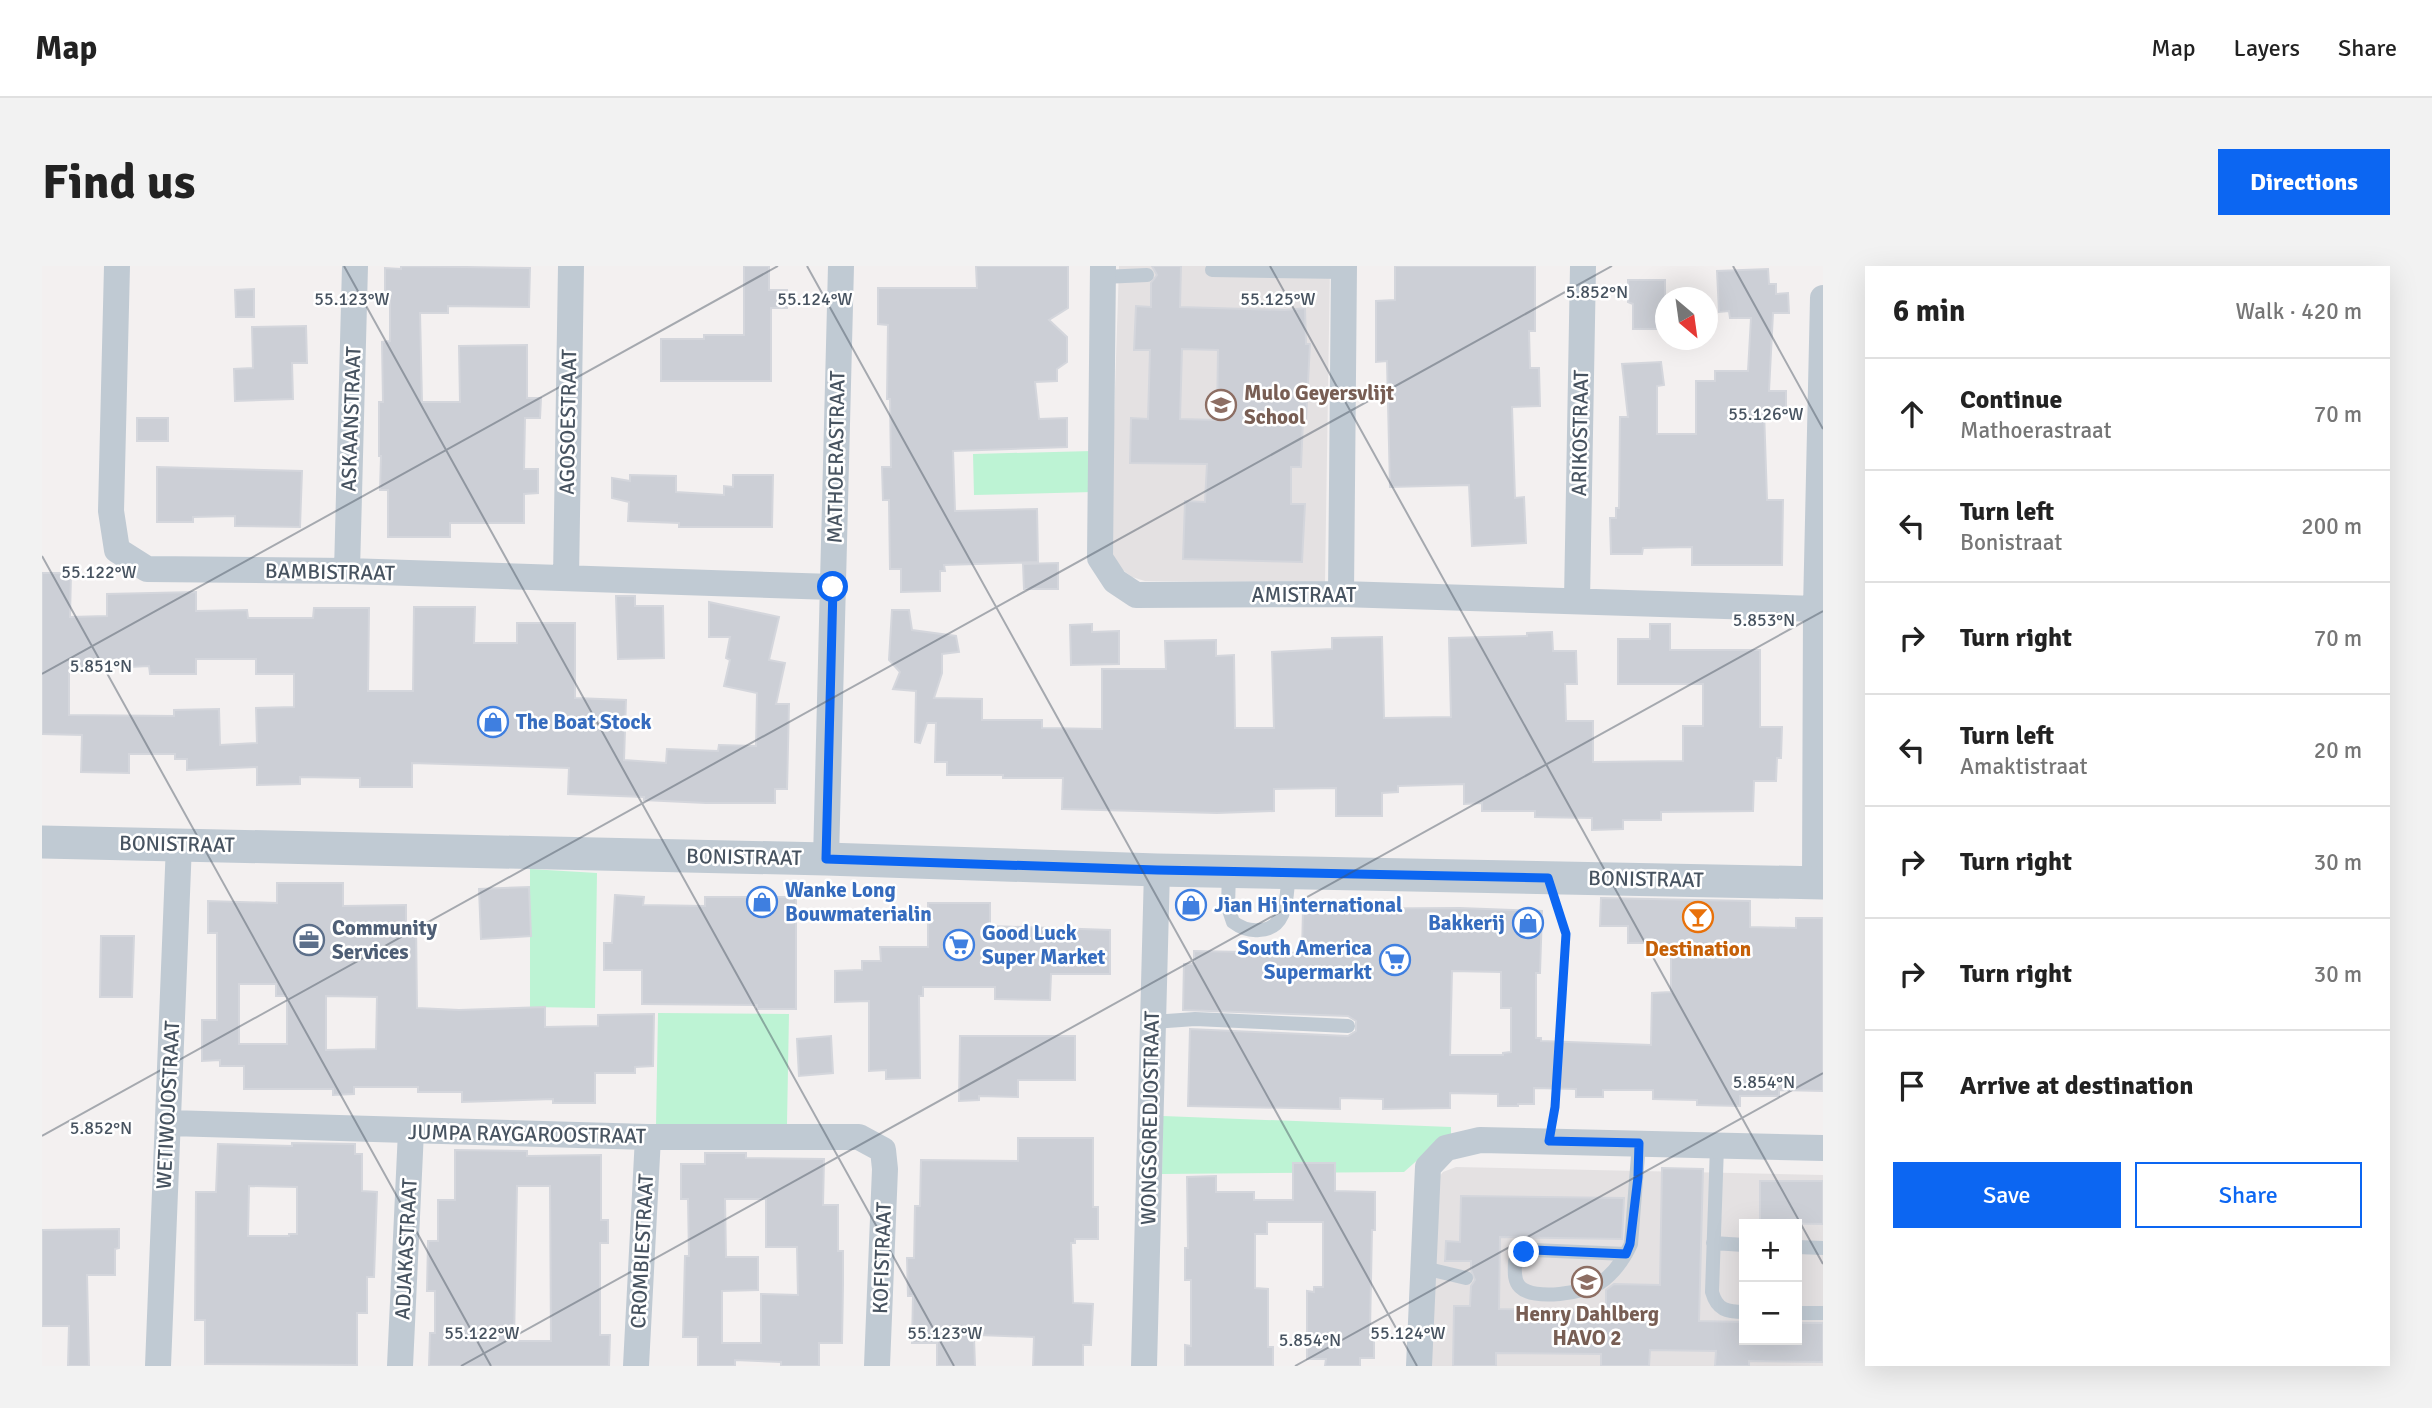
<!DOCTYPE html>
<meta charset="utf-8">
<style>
body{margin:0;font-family:Signika,sans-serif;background:#f2f2f2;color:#222}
.controls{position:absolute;right:21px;bottom:21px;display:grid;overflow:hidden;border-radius:0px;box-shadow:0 7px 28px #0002}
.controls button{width:63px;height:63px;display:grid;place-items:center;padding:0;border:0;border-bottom:2px solid #e0e0e0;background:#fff;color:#222;font:35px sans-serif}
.compass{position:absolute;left:1613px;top:21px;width:63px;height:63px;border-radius:50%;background:#fff;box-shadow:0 7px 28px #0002;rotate:151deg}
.stop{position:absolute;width:21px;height:21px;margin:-16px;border:5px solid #0c66f2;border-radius:50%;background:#fff}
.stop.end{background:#0c66f2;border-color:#fff;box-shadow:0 2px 7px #0008}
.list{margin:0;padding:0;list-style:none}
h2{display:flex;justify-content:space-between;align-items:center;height:91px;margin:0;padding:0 28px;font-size:30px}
h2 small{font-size:23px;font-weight:400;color:#767676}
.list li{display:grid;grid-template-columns:46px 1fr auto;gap:21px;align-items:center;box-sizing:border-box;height:112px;padding:0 28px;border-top:2px solid #e0e0e0}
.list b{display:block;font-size:26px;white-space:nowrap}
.list p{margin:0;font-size:23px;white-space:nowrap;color:#767676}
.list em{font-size:23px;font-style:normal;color:#767676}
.actions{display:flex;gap:14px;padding:21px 28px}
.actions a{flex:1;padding:16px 0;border:2px solid #0c66f2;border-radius:0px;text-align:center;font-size:24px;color:#0c66f2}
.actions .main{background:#0c66f2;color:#fff}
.icon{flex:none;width:38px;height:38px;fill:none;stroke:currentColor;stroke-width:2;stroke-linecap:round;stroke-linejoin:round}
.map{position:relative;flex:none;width:1781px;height:1100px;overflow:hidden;border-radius:0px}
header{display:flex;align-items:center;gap:42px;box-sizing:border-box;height:98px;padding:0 35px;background:#fff;border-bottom:2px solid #e0e0e0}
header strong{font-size:33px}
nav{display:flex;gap:38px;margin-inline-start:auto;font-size:24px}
.intro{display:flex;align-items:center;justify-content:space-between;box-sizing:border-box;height:168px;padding:0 42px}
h1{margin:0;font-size:49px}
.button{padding:18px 32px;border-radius:0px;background:#0c66f2;color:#fff;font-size:24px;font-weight:700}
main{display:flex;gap:42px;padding:0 42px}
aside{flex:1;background:#fff;border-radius:0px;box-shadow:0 7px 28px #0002}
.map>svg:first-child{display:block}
.education{fill:#e4e1e2;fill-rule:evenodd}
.green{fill:#bdf3d4}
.building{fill:#cccfd6;stroke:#d4d6dc;stroke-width:2;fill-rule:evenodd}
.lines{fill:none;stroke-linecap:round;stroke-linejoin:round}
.path{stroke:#72d4a8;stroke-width:4.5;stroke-dasharray:5 3.5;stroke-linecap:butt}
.service{stroke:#c0cad3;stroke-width:14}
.minor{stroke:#c0cad3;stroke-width:26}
.tertiary{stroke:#c0cad3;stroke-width:33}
.route{stroke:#0c66f2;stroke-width:9}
.ticks{fill:none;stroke:#475360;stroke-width:2;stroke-opacity:0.45}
.labels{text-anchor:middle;stroke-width:5;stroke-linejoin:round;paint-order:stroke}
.education-label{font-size:21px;font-weight:bold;fill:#785e54;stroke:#fff;text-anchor:start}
.street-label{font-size:21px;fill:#475360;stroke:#fff}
.shop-label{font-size:21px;font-weight:bold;fill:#366cbe;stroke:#fff;text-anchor:start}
.service-label{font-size:21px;font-weight:bold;fill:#4e5e75;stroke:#fff;text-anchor:start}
.food-label{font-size:21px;font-weight:bold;fill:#c56008;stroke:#fff}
.ticks-label{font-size:18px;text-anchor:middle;fill:#475360;stroke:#fff;stroke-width:5;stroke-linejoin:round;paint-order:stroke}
</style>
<header>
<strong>Map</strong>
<nav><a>Map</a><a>Layers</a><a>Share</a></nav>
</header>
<div class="intro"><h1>Find us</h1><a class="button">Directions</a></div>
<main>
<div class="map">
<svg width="1781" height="1100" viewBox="0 0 1781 1100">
<rect width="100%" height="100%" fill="#f3f0f0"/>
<path class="education" d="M1077,0h211l-5,316 -180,-1 -13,-4 -12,-9 -7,-13 -3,-12z
M1414,901l367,8v191h-396l7,-183 9,-11zM1702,958h53v116h-53z"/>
<path class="green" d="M1050,185l1,41 -119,3 -1,-41z
M488,603l67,4 -2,135 -65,-1z
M616,747l131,1 -2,110 -131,2z
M1121,850l288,11v17l-20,4 -27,24 -242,2z"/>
<path class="building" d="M359,0l129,2 -1,39 -81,-1v7h-28l2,89h38l-1,-56 68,-1v53h14l-1,20h-15l-1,51h14v24l-14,1v29h-74v14h-62v-47h-8l1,-34h-2v-54h4l-1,-60 8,-1v-49h-5v-24l16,1z
M702,0h25v24h18v18h-16v73h-110v-42h43v-4h40z
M934,0h92v42l-19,12 18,17v25l-10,7v12l-22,1 4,37 28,-1v29l-114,4 2,60 82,-2 1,53 -94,3 1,6h-5v20l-39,1v-23h-11l-1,-69h-6l-1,-33h9l-1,-68h-3l1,-74 -10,-1v-36h99z
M1110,0h29l-1,41 105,3 20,-2 1,36h4l-4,76h-3l-2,47h-10v37h14l-3,58 -119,-3 2,-58 20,1 2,-38 -77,-1 1,-45 17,1 2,-69h-16l2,-44 15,1v-24l6,-8zM1140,83l36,1 -1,70 -37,-1z
M1353,0h140v65h-6l1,37h9l1,38 -28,1 3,91 9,-1 2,46 -54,3 -3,-61 -79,2 -3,-126 -11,1v-61l19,-1z
M1726,3l1,15h7v10l12,-1 1,20h-16l-4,78h17v19h-22l3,90h16l-1,65h-90v-18l-49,1 -1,6h-31l-1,-36h6v-10h3l1,-91h8l-6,-53 39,-2 3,23 -7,1v48h39v-53h19v-10h33l3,-53h-21l-1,-7 -10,1 -2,-41z
M1586,14h37v44h-8v5h-24v-25l-5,-2z
M212,23v28h-18l-1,-27z
M264,60l1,37h-15l1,36 -58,2 -1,-32 19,-1 -1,-41z
M95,152h31v23h-31z
M115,201l145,4 -2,56 -65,-1v-10l-42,1v5h-36z
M588,209l46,1v16l48,3v-9l9,1v-12h40l-1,52h-93v-4l-51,-2 1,-19 -17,-4v-20l18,3z
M1016,297v26h-34l-1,-25z
M0,307h29l-1,44 37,-1v-22l89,-2v19l51,-1 1,8h65l1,-10h55l-1,83h45l1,-84h61l-1,36h43v-20h58v75l51,2 -2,60 42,3 1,-14 51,2 1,-6 37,1 1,-53 -33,-7 6,-26 -4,-2 4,-21h-21v-35l70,15 -10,43 16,3 -9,41h13l-2,85h-12v14h-69l-62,-3v-3l-76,-3 1,-26 -157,-5v24h-52v-9l-60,-1v7l-43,1v-18l-70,3v-11h-12v-5h-46v19l-48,-1 1,-37 -40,-1zM154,393h60v15h38v33l-38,1 1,35 -37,2 -1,-36 -45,1v6l-105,-1v-45l80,-4 1,8h46z
M574,330h19v10h28l1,52 -46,1z
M850,344h17l3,20 44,6 3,16 -17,2v19l-8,25 48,1v21h60v8l60,1v-60h64l-1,-28 51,-1v16l18,-1 1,73h39l-2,-76 60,-3v-11l50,-1 2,81 67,-1 -2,-79 78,-2v-3l25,-1 1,19h23l1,33h-12l1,37h27v41l90,-1v-35h20v-42h-85v-45h32v-15h20v26h90v77h22l-1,31h-4l-1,23h-22l-1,30 -92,1v8h-38v9l-31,1v-12l-57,-1v-6h-53v-8l-18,1v-20l-66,2v6l-16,1v23h-46v-28l-62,1v22l-57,2 -155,-4 1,-31h-60v-3h-56v-13h-12l1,-39h-9l-7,20 -5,-1 1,-51 -23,-2 7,-17 -11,-12z
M1050,358v8l27,-1v33l-48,1 -1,-40z
M235,617h66v23l63,-1v18h10l1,85 42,2 86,-3v20l53,-1v-11l56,-1 -1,52 -18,1v6h-40v30h-42v-4l-91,3v-10h-44v-5h-64v7l-21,1v-6h-89v-23h-24v-6l-18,1v-41h15v-87h-9v-32l69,2zM197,718h37v12h11v48h-48zM284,730l51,1 -1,52 -50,1z
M487,621l2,49 -50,3 -2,-50z
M573,629l29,2 -1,8 62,1v-9h91v112h-39v-4l-115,-1v-34h-38v-27h8z
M1559,632l149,3v26l46,1v-10h27v173l-44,-1v6h-39v10l-43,-1v-5l-44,-1v-9h-50v7h-27v-8l-42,-1v16h-16v2h-20v-12l-48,-1v15l-67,1v-10l-43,-1v11l-152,-3 2,-77 158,7 8,-5v-10l-8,-5 -165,-6 1,-46h10v-13l108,2 1,-44 157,-1 82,3 -2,62h-4v65h5v3l110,4 1,-52 19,-1v-41h-16v-8h-27v-17h-28zM1410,705l49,1v36h10v44l-8,1v2h-53z
M886,637h62v23l120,4v44h-59l-1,26 -55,-1v-12h-72v9h-4l1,82 -34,1v-9l-17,1v-70l-34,1v-31l27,-1v-9h19l-1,-14h48z
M59,670h33l-2,61h-32z
M789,770l2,37 -34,3 -2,-37z
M918,770h115v44h-57v17l-39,-1v4l-20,1z
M976,872h75v69h5v32h-23v4h-4l2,60 20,1 -2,41h-8v21h-50l1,-29 -56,-2v3h-4l1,28h-38v-23h-25l1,-47h-5l-1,-38h7l1,-52h5l1,-46 97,1z
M250,877l63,1v10h7v37l15,1 -3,85h-7v36h-10v52l-152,-1v-44h-10l1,-128h20l2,-48 74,2zM207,920l48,1v47h-8v2h-41z
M413,884l72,1v5l74,-1v65h7v23h-8v92h10l-1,31h-180l1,-33h5v-42h-8l1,-50h10v-41h17zM475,920h33l1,155h-37z
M663,887h41v5l78,1 -1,46h15v46h5v33l-1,59h-23v23h-38v-4l-46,-2v6h-37v-29h-15l2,-81h4l-1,-57h-7v-35h24zM683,933h41v48h31l1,48 -37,-1v49h-39v-52l36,-1v-33h-32z
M1251,897h42v28l40,1v38h-3l-2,100h4v28h-14v8h-35l1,-7h-19v-68l7,1v-5h9v-65h-56v12h-12v54l13,1v58h5v19h-88v-21l6,1v-66h-6v-32h3l-1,-71 29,-1v16h38v8h39z
M1620,902l41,1 -4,152 45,1v18h53v-17h26v39l-74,-1v5h-34l1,-15 -66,-1 -1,16h-48v-12l-105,-1v13h-43l1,-60h16l1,-20 4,-6 -4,-10v-9h-26l1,-20 14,1 1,-46 163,2 -2,41 -122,-2 -1,72 107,1v-20l8,-6 46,1z
M1718,915h63v43l-63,-1z
M77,963v19l-4,1v26h-28l2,91h-21l1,-40h-27v-96z"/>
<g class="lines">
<path class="path" d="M1511,853l13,-185 -9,-28"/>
<path class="service" d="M1170,4l132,2
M1061,11l44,-2
M1187,606l-1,35 5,15c8,6 16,9 26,8 30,-1 27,-35 30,-57
M1111,756l42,-3 153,7
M1675,880l-5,146c5,18 15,20 32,20
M1671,977l31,2
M1755,981l26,1
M1584,988l-93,-4 -9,2 -9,9c0,8 -2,19 5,26 14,14 65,6 80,-4 13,-9 24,-24 31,-39l8,-101
M1382,1002l42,10
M1755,1047h26"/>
<path class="minor" d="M75,0l-6,245 6,39 30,19 200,2 486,16
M1061,0l-3,292 15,23 21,14 205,-1 475,15
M305,305l8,-305
M524,312l5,-312
M1299,328l3,-328
M1535,334l6,-334
M784,593l15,-593
M1773,617l1,-274 7,-311
M127,857l479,14h211l24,13 2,19 -8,197
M116,1100l21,-522
M358,1100l11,-235
M594,1100l12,-229
M1102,1100l13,-496
M1377,1100l9,-199 18,-19 34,-8 343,8"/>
<path class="tertiary" d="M0,576l784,17 331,11 666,13"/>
</g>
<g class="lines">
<path class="route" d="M791,321l-7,272 331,11 391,8 18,56 -11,173 -6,34 90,2 -1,34 -8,67 -4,10 -93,-4 -9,2"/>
</g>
<path class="ticks" d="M302,0l610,1100M765,0l610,1100M1228,0l553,998M1691,0l90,163M0,290l449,810M0,408l736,-408M0,870l1570,-870M419,1100l1362,-755M1253,1100l528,-293"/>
<defs>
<g id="school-ring" transform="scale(1.575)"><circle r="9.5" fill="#fff" stroke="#8d6e63" stroke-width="1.5"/><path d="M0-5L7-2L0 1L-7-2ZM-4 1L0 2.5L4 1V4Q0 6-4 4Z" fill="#8d6e63"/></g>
<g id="shop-ring" transform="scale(1.575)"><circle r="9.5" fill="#fff" stroke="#3f7fe0" stroke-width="1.5"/><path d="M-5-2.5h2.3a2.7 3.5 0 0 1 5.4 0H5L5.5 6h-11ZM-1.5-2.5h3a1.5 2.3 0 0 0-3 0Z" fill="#3f7fe0"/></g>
<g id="bar-ring" transform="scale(1.575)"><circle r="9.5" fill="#fff" stroke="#e8710a" stroke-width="1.5"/><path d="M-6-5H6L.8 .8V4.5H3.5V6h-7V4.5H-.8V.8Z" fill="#e8710a"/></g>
<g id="office-ring" transform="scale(1.575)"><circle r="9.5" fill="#fff" stroke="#5c6f8a" stroke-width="1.5"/><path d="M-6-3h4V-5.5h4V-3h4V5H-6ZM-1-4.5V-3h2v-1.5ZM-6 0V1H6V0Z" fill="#5c6f8a"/></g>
<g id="supermarket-ring" transform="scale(1.575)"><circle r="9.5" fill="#fff" stroke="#3f7fe0" stroke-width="1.5"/><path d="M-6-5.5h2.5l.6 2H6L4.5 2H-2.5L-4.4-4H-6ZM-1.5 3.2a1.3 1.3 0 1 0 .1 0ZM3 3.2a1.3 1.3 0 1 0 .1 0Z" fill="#3f7fe0"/></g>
</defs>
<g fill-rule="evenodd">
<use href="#school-ring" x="1179" y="139"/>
<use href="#shop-ring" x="451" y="456"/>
<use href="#shop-ring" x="720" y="636"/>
<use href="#shop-ring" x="1149" y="639"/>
<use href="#bar-ring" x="1656" y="651"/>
<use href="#shop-ring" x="1486" y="657"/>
<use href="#office-ring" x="267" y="674"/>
<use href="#supermarket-ring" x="917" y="679"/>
<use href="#supermarket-ring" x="1353" y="694"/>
<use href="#school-ring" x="1545" y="1016"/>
</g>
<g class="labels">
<g class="education-label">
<text x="1202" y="134">Mulo Geyersvlijt<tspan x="1202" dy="24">School</tspan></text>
<text x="1545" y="1055" text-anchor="middle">Henry Dahlberg<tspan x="1545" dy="24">HAVO 2</tspan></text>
</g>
<g class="street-label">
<text transform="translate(309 153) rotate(-88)" y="7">ASKAANSTRAAT</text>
<text transform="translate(526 156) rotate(-89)" y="7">AGOSOESTRAAT</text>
<text transform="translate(1538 167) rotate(-89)" y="7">ARIKOSTRAAT</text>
<text transform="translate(794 191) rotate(-89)" y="7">MATHOERASTRAAT</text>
<text transform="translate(288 306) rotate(1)" y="7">BAMBISTRAAT</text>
<text x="1262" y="336">AMISTRAAT</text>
<text transform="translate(135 578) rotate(1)" y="7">BONISTRAAT</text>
<text transform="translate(702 591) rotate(1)" y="7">BONISTRAAT</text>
<text transform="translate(1604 613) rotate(1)" y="7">BONISTRAAT</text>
<text transform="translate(126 839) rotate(-87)" y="7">WETIWOJOSTRAAT</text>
<text transform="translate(1108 852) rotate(-89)" y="7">WONGSOREDJOSTRAAT</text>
<text transform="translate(485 868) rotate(1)" y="7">JUMPA RAYGAROOSTRAAT</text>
<text transform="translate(364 983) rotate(-87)" y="7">ADJAKASTRAAT</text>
<text transform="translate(600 985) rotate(-87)" y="7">CROMBIESTRAAT</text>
<text transform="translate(840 992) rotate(-88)" y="7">KOFISTRAAT</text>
</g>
<g class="shop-label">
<text x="474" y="463">The Boat Stock</text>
<text x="743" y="631">Wanke Long<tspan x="743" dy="24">Bouwmaterialin</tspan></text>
<text x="1172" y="646">Jian Hi international</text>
<text x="1463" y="664" text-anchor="end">Bakkerij</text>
<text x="940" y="674">Good Luck<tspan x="940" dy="24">Super Market</tspan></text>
<text x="1330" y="689" text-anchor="end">South America<tspan x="1330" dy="24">Supermarkt</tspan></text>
</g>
<g class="service-label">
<text x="290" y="669">Community<tspan x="290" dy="24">Services</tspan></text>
</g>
<g class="food-label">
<text x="1656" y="690">Destination</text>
</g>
</g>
<g class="ticks-label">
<text x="1555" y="32">5.852°N</text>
<text x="310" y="39">55.123°W</text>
<text x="773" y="39">55.124°W</text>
<text x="1236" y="39">55.125°W</text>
<text x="1724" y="154">55.126°W</text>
<text x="57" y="312">55.122°W</text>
<text x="1722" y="360">5.853°N</text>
<text x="59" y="406">5.851°N</text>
<text x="1722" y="822">5.854°N</text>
<text x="59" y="868">5.852°N</text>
<text x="440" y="1073">55.122°W</text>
<text x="903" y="1073">55.123°W</text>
<text x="1366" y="1073">55.124°W</text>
<text x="1268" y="1080">5.854°N</text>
</g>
</svg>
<div class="controls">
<button>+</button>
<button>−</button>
</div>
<svg class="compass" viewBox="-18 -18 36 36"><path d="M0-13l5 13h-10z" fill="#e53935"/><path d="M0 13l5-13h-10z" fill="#767676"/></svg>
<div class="stop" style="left:791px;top:321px"></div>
<div class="stop end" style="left:1482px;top:986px"></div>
</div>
<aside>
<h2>6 min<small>Walk · 420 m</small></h2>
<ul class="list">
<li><svg class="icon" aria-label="ahead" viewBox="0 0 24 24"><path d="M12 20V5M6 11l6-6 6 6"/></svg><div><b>Continue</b><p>Mathoerastraat</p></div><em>70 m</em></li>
<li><svg class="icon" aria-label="left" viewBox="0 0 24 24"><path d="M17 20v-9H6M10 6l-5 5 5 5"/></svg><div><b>Turn left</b><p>Bonistraat</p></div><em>200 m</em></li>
<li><svg class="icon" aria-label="right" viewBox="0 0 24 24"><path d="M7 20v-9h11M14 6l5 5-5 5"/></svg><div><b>Turn right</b></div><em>70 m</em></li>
<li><svg class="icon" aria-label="left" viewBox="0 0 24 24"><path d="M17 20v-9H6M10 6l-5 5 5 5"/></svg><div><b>Turn left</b><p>Amaktistraat</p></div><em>20 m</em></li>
<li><svg class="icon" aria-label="right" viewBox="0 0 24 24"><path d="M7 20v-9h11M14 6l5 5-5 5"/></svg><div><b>Turn right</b></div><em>30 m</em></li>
<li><svg class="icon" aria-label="right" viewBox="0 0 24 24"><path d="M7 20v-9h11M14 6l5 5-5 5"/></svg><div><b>Turn right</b></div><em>30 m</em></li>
<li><svg class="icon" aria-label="arrive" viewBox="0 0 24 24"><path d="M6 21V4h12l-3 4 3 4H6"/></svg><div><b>Arrive at destination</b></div></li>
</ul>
<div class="actions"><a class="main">Save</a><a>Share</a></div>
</aside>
</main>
